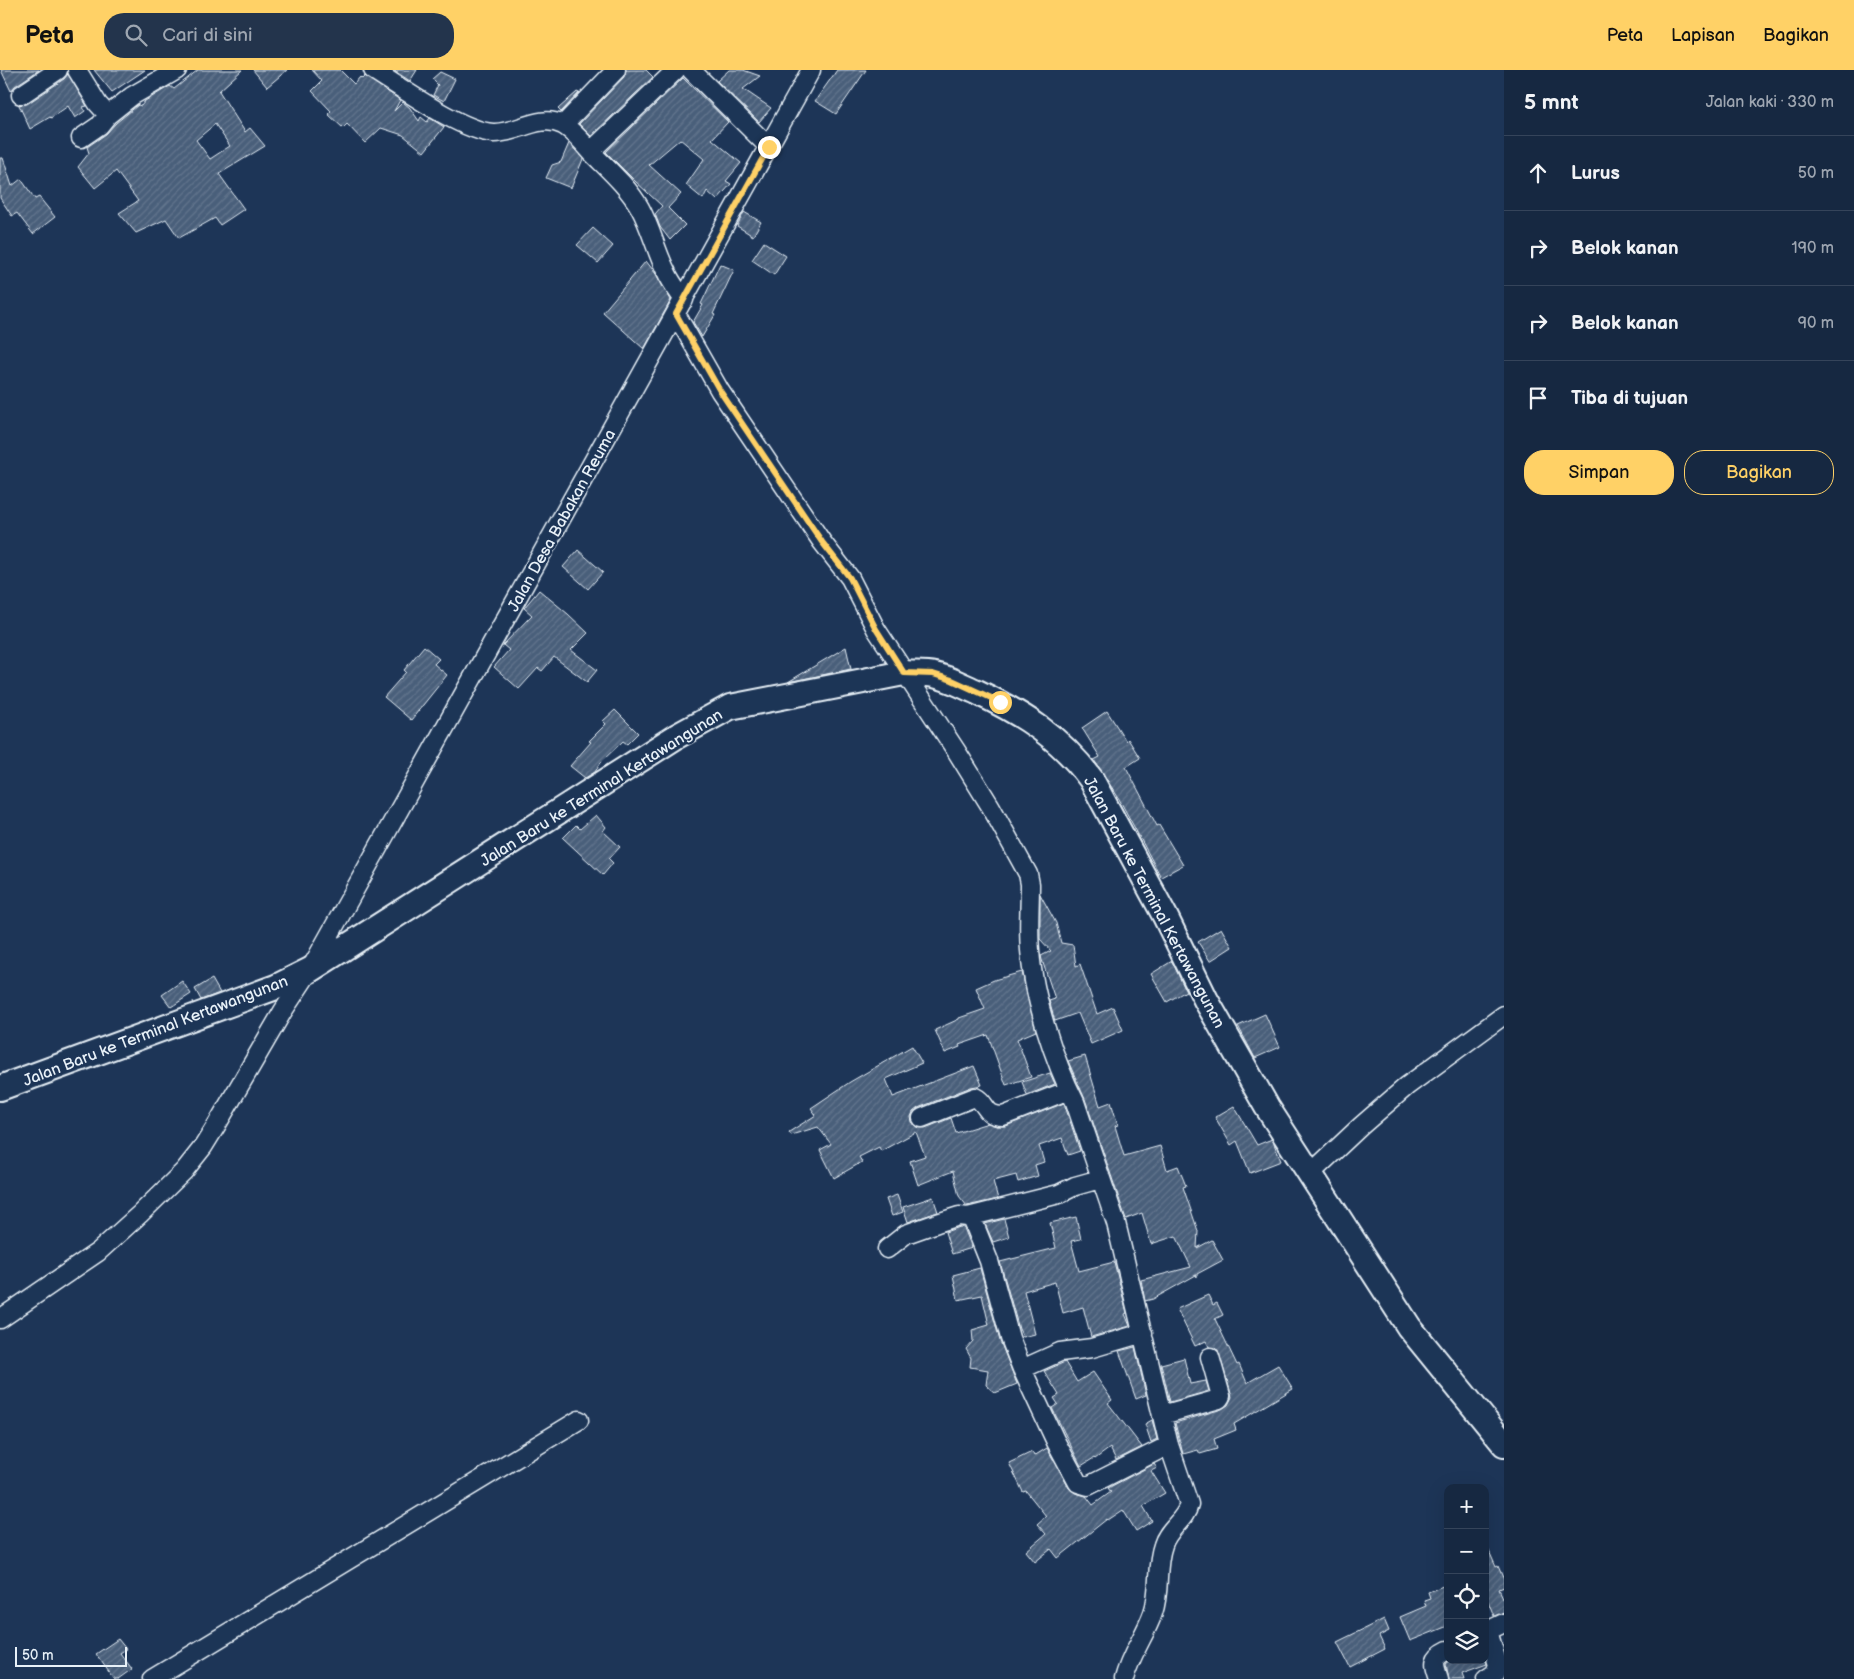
<!DOCTYPE html>
<html lang="id">
<meta charset="utf-8">
<style>
body{margin:0;font-family:"Balsamiq Sans",sans-serif;background:#23344c;color:#f1f3f6}
.controls{position:absolute;right:15px;bottom:15px;display:grid;overflow:hidden;border-radius:10px;box-shadow:0 5px 20px #0002}
.controls button{width:45px;height:45px;display:grid;place-items:center;padding:0;border:0;border-bottom:1px solid #35445a;background:#162841;color:#f1f3f6;font:25px sans-serif}
.scale{position:absolute;left:15px;bottom:12px;width:112px;box-sizing:border-box;padding-left:5px;border:2px solid #e8f1f8;border-top:0;font-size:14px;line-height:18px;white-space:nowrap;color:#e8f1f8;-webkit-text-stroke:4px #1d3557;paint-order:stroke}
.stop{position:absolute;width:15px;height:15px;margin:-11px;border:4px solid #ffd166;border-radius:50%;background:#fff}
.stop.end{background:#ffd166;border-color:#fff;box-shadow:0 1px 5px #0008}
.list{margin:0;padding:0;list-style:none}
h2{display:flex;justify-content:space-between;align-items:center;height:65px;margin:0;padding:0 20px;font-size:21px}
h2 small{font-size:16px;font-weight:400;color:#9ea6b1}
.list li{display:grid;grid-template-columns:32px 1fr auto;gap:15px;align-items:center;box-sizing:border-box;height:75px;padding:0 20px;border-top:1px solid #35445a}
.list b{display:block;font-size:19px;white-space:nowrap}
.list em{font-size:16px;font-style:normal;color:#9ea6b1}
.actions{display:flex;gap:10px;padding:15px 20px}
.actions a{flex:1;padding:11px 0;border:1px solid #ffd166;border-radius:20px;text-align:center;font-size:18px;color:#ffd166}
.actions .main{background:#ffd166;color:#111}
.icon{flex:none;width:28px;height:28px;fill:none;stroke:currentColor;stroke-width:2;stroke-linecap:round;stroke-linejoin:round}
.map{position:relative;flex:none;width:1504px;height:1609px;overflow:hidden}
header{display:flex;align-items:center;gap:30px;box-sizing:border-box;height:70px;padding:0 25px;background:#ffd166;color:#111}
header strong{font-size:24px}
nav{display:flex;gap:28px;margin-inline-start:auto;font-size:18px}
.search{width:350px;height:45px;background:#23344c;display:flex;align-items:center;gap:12px;box-sizing:border-box;padding:0 18px;border-radius:20px;color:#9ea6b1;font-size:19px}
main{display:flex}
aside{flex:1;background:#162841}
.map>svg:first-child{display:block}
.building{fill:url(#building-hatch);stroke:#e8f1f8;fill-rule:evenodd}
.lines{fill:none;stroke-linecap:round;stroke-linejoin:round}
.street-casing{stroke:#e8f1f8;stroke-width:21}
.secondary-casing{stroke:#e8f1f8;stroke-width:28}
.street{stroke:#1d3557;stroke-width:18}
.secondary{stroke:#1d3557;stroke-width:24}
.route{stroke:#ffd166;stroke-width:6}
.labels{text-anchor:middle;stroke-width:4.5;stroke-linejoin:round;paint-order:stroke}
.street-label{font-size:16px;fill:#e8f1f8;stroke:#1d3557}
</style>
<header>
<strong>Peta</strong>
<div class="search"><svg class="icon" aria-label="search" viewBox="0 0 24 24"><circle cx="10" cy="10" r="6"/><path d="M15 15l6 6"/></svg>Cari di sini</div>
<nav><a>Peta</a><a>Lapisan</a><a>Bagikan</a></nav>
</header>
<main>
<div class="map">
<svg width="1504" height="1609" viewBox="0 0 1504 1609">
<defs>
<pattern id="building-hatch" width="6" height="6" patternUnits="userSpaceOnUse" patternTransform="scale(1.25)"><rect width="6" height="6" fill="#495e7a"/><path d="M-1 1l2-2M0 6l6-6M5 7l2-2" fill="none" stroke="#63768e"/></pattern>
</defs>
<rect width="100%" height="100%" fill="#1d3557"/>
<filter id="ink" filterUnits="userSpaceOnUse"><feTurbulence type="fractalNoise" baseFrequency=".02" numOctaves="2"/><feDisplacementMap in="SourceGraphic" scale="10" xChannelSelector="R" yChannelSelector="G"/><feConvolveMatrix kernelMatrix="1 2 1 2 8 2 1 2 1" color-interpolation-filters="sRGB"/></filter>
<g filter="url(#ink)">
<path class="building" d="M1,0h38l-24,16 -4,5z
M94,0h51l-33,22z
M198,0h44l-23,21 26,41 5,-4 15,18 -46,28 25,35 -24,16 -5,-7 -36,20 -13,-19 -30,14 -17,-20 19,-12 -22,-30 -21,17 -17,-21 11,-14 -2,-6 19,-13 10,-11 22,-18 3,1 4,-5 25,-15 4,3zM215,54l15,22 -20,13 -14,-19z
M253,0h34l-20,17z
M312,0h28l14,14 6,-7 2,2 3,-3 35,24 -6,11 9,-9 7,6 9,13 2,-4 6,5 3,-4 14,9 -20,25 -21,-17 -22,-7 -16,15 -18,-19 -4,4 -15,-14 3,-3 -19,-20 10,-10z
M393,0h24l-7,11z
M626,0h20l7,7 -62,59 -12,-12 45,-47z
M729,0h14l17,6 -17,13 28,19 -12,14 -42,-41z
M837,0h29l-30,44 -21,-13z
M440,2l15,7 -11,22 -11,-6 5,-10 -6,-6z
M68,4l19,32 -4,1 2,4 -10,7 -7,-12 -17,12 -1,-1 -20,12 -11,-24 8,-1 37,-25z
M683,8l45,44 -16,17 29,24 -15,18 5,3 -14,16 -10,-9 -4,8 -17,-14 18,-26 -24,-20 -31,26 32,29 -13,14 17,17 -15,15 -10,-13 -5,-13 7,-8 -27,-25 -29,-29z
M577,22l2,1 -18,19 -3,-3z
M569,73l14,16 -12,29 -25,-10 6,-13 9,-3z
M0,88h3l9,28 9,-7 14,20 4,-2 16,20 -22,17 -16,-21 -5,3 -12,-18z
M744,142l17,10 -8,14 -16,-10z
M593,158l20,18 -15,17 -21,-18z
M764,172l22,14 -12,19 -22,-15z
M646,191l10,13 15,26 -27,49 -41,-37z
M720,194l14,6 -21,44 2,1 -13,22 -9,-15 10,-17 -2,-1z
M578,480l25,22 -15,17 -25,-22z
M539,520l29,24 20,19 -17,17 26,20 -10,12 -33,-25 -12,14 -4,-3 -19,21 -25,-22 15,-17 -6,-5 29,-30 -8,-7z
M424,576l15,13 -5,5 13,11 -36,45 -27,-23 22,-25 -2,-2z
M846,577l5,22 -63,13z
M615,640l23,23 -11,11 -4,-3 -21,20 -7,11 -10,6 -15,-12 21,-24 -2,-1 17,-17 -3,-3z
M1107,641l19,30 2,-2 12,19 -14,9 31,59 2,-1 24,40 -22,12 -43,-80 -24,-37 6,-3 -18,-29z
M596,745l10,12 -3,4 17,16 -11,12 4,4 -10,12 -40,-37 13,-13 4,4z
M1040,824l16,29 5,20 12,2 3,21 4,-2 17,50 16,-7 10,23 -32,14 -13,-31 -23,8 -6,-20 6,-2 -13,-39 -1,-4 10,-5 -11,-12z
M1221,858l11,19 -22,14 -12,-19z
M1172,891l14,30 -19,11 -16,-28z
M1022,902l14,59 -19,8 14,38 -25,8 -18,-50 -29,10 1,2 -15,6 -10,-23 24,-11v-1l26,-9 -9,-21 18,-8z
M212,909l8,14 -19,7 -6,-11z
M182,911l9,13 -20,13 -9,-12z
M1265,944l15,33 -25,11 -17,-32z
M912,976l10,17 -36,16 7,18 81,-31 8,19 -11,2 -53,21 -5,4 -2,5 1,5 4,5 9,1 26,-10 5,15 32,-10 8,3h10l58,-23 16,48 -12,4 -6,-17 -23,8 5,16 -9,3 3,11 -20,6 -2,-7 -23,6 5,18 -31,7 -8,-10 -6,-25 -35,14 -8,-24 15,-5 -9,-24 -35,19 -2,-4 -20,10 3,5 -28,16 -14,-28 11,-6 -13,-17 -27,8 -2,-3 27,-17 -5,-7 39,-26z
M1085,986l15,50 11,-4 7,23 -3,1 9,30 36,-10 7,24 11,-4 8,20 -3,1 15,44 -1,17 15,-8 11,20 -26,14v3l-1,-2 -43,24 -8,2 -4,-21 50,-13 -15,-31 -25,8 -9,-31 -16,6 -41,-120 -17,-38z
M1050,1003l5,11 -28,11 -5,-13z
M1234,1036l23,39 15,-6 9,22 -31,12 -13,-32 -6,4 -16,-28z
M897,1125l6,17 -11,4 -6,-17z
M933,1127l5,15 -30,10 -5,-15z
M1076,1147l5,22 -10,2 8,30 35,-9 13,51 -2,1 5,12 -39,11 -8,-30 -20,6 -8,-31 -31,9 11,43 -12,3 -4,-8 -19,-67 56,-14 -6,-25z
M1004,1149l5,18 -16,5 -8,-18z
M960,1157l4,1 8,20 -20,6 -7,-22z
M980,1198l20,73 17,43 -22,9 -9,-8 2,-15 -18,-3 1,-9 -5,-9 7,-8 -1,-11 17,-5 -7,-30 -24,5 -5,-25z
M1208,1225l5,10 4,-2 6,12 -8,4 22,46 2,-1 8,19 31,-18 15,24 -59,35 2,6 -22,9 3,10 -17,5 -2,-4 -15,4 -8,-31 47,-14 6,-4 4,-8 -14,-47 -9,-3 -3,-6 -11,5 -18,-37z
M1135,1277l11,48 -10,4 -17,-48z
M1184,1288l6,26 16,-3 3,10 -39,11 -9,-38z
M1065,1292l12,20 16,-10 19,28 -4,3 34,44 -26,13 -6,-12 -15,11 -1,-1 -13,8 -29,-58 6,-4 -4,-6 5,-3 -15,-24z
M1152,1350l5,19 -6,3 -6,-18z
M1047,1378l22,40 6,5 11,3 7,9 18,-13 -3,-4 46,-24 3,4 -6,3 14,22 -22,13 9,15 -16,10 -13,-21 -15,10 -1,-1 -49,39 -7,-9 -16,13 -9,-11 20,-17 -9,-10 9,-8 -20,-25 -3,1 -14,-29 23,-11 2,4z
M1485,1472l11,25 2,-1 6,14v7l-5,2 5,11v12l-10,4 -9,-22z
M1448,1514v42l-38,15 -10,-24 26,-11 -2,-6 6,-2 -2,-6z
M1384,1549l5,12 -10,5 6,13 -35,18 -13,-25z
M118,1569l8,10 -6,4 12,16 -14,10h-4l-18,-25z
M1451,1590h35l1,4 -25,9 2,6h-15l-3,-15z"/>
<g class="lines">
<g class="street-casing">
<path id="street" d="M77,0l21,34 10,11 24,-19 45,-26
M373,0c29,18 88,61 120,63 24,1 46,-20 70,-8 11,6 22,20 30,29 17,17 35,33 47,54 11,20 16,43 26,63 4,10 12,20 18,29
M691,0l78,77
M21,25l37,-25
M563,55l53,-55
M81,68l19,-13 8,-10
M591,81l85,-81
M676,244l44,77 102,151 28,36 26,51 81,123 34,55 37,67 2,10c0,22 -2,45 0,66 3,46 24,111 45,152l41,121 53,222 20,59c-3,16 -21,24 -26,41 -8,22 -2,45 -10,68 -8,23 -23,42 -29,66
M922,1048l53,-21c13,6 8,19 28,19l66,-26
M1310,1104l51,-48 46,-40 97,-71
M968,1147l91,-23 16,-8 25,-7
M887,1179l19,-15 31,-11 22,-7 9,1 5,4 16,40 21,77 12,31 34,73 22,41 10,3 81,-41
M0,1249l98,-67 42,-38 44,-43 19,-24 13,-21 67,-115 27,-41 501,-900
M1022,1299l38,-17 32,-4 51,-15
M1162,1345l57,-16 2,-3 -11,-39
M1485,1562l19,-9
M152,1609l427,-259
M1439,1609c-5,-15 -8,-21 9,-29
M1486,1609l9,-6 3,-8 -10,-34"/>
</g>
<g class="secondary-casing">
<path id="secondary" d="M0,1018l276,-101 34,-17 367,-234 53,-29 174,-34c10,1 21,0 30,2 15,3 29,11 43,17 46,22 83,45 114,87l74,137 41,84 61,107 142,220 95,117"/>
</g>
<use href="#street" class="street"/>
<use href="#secondary" class="secondary"/>
</g>
</g>
<g class="lines" filter="url(#ink)">
<path class="route" d="M769,77l-93,167 44,77 102,151 28,36 26,51 28,44 29,1 19,6 48,22"/>
</g>
<g class="labels">
<g class="street-label">
<text transform="translate(561 450) rotate(-61)" y="6">Jalan Desa Babakan Reuma</text>
<text transform="translate(601 717) rotate(-32)" y="6">Jalan Baru ke Terminal Kertawangunan</text>
<text transform="translate(1155 832) rotate(62)" y="6">Jalan Baru ke Terminal Kertawangunan</text>
<text transform="translate(155 960) rotate(-21)" y="6">Jalan Baru ke Terminal Kertawangunan</text>
</g>
</g>
</svg>
<div class="controls">
<button>+</button>
<button>−</button>
<button><svg class="icon" aria-label="locate" viewBox="0 0 24 24"><circle cx="12" cy="12" r="6"/><path d="M12 2v4M12 18v4M2 12h4M18 12h4"/></svg></button>
<button><svg class="icon" aria-label="layers" viewBox="0 0 24 24"><path d="M12 4l9 5-9 5-9-5zM3 14l9 5 9-5"/></svg></button>
</div>
<div class="scale">50 m</div>
<div class="stop" style="left:1000px;top:632px"></div>
<div class="stop end" style="left:769px;top:77px"></div>
</div>
<aside>
<h2>5 mnt<small>Jalan kaki · 330 m</small></h2>
<ul class="list">
<li><svg class="icon" aria-label="ahead" viewBox="0 0 24 24"><path d="M12 20V5M6 11l6-6 6 6"/></svg><div><b>Lurus</b></div><em>50 m</em></li>
<li><svg class="icon" aria-label="right" viewBox="0 0 24 24"><path d="M7 20v-9h11M14 6l5 5-5 5"/></svg><div><b>Belok kanan</b></div><em>190 m</em></li>
<li><svg class="icon" aria-label="right" viewBox="0 0 24 24"><path d="M7 20v-9h11M14 6l5 5-5 5"/></svg><div><b>Belok kanan</b></div><em>90 m</em></li>
<li><svg class="icon" aria-label="arrive" viewBox="0 0 24 24"><path d="M6 21V4h12l-3 4 3 4H6"/></svg><div><b>Tiba di tujuan</b></div></li>
</ul>
<div class="actions"><a class="main">Simpan</a><a>Bagikan</a></div>
</aside>
</main>
